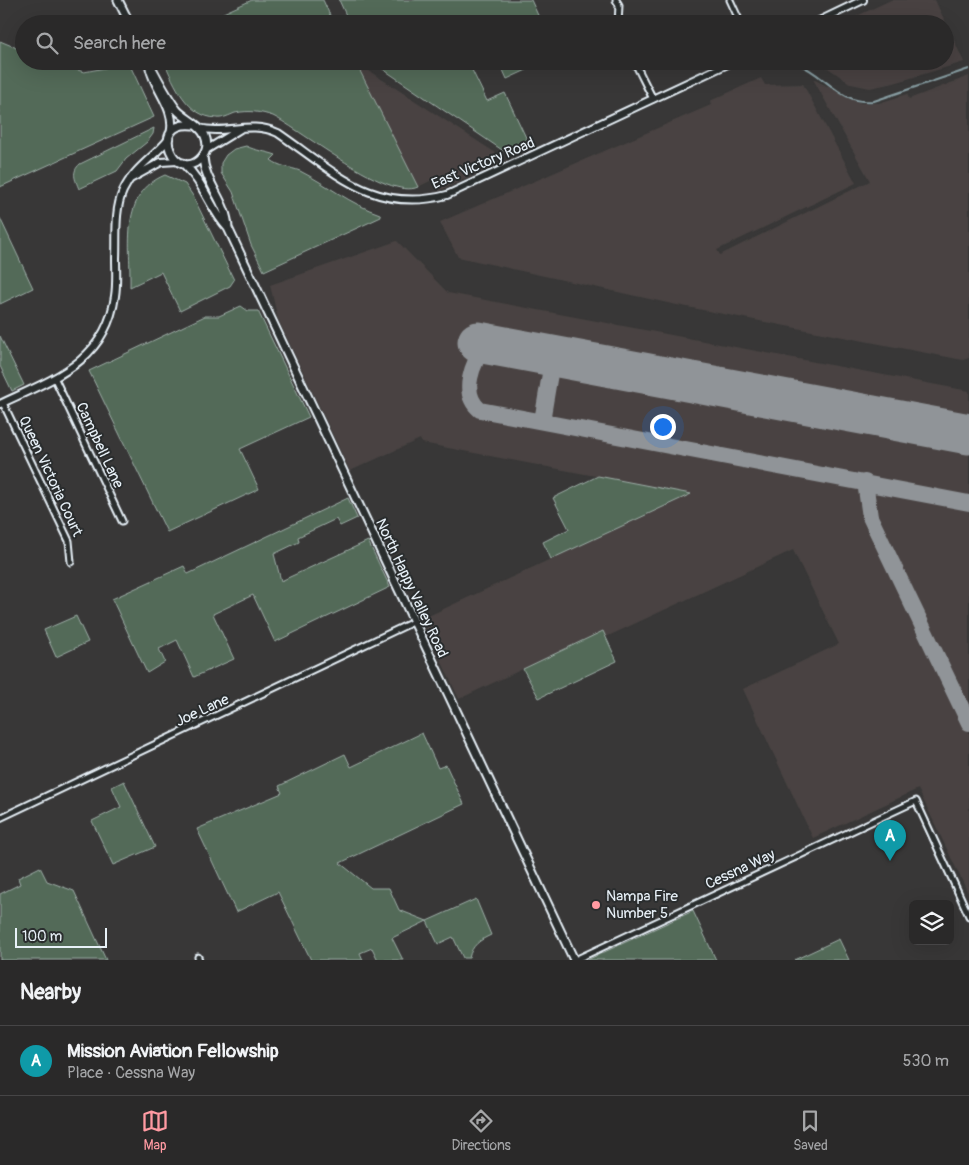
<!DOCTYPE html>
<meta charset="utf-8">
<style>
body{margin:0;font-family:Pangolin,sans-serif;background:#363535;color:#f1f3f6}
.controls{position:absolute;right:15px;bottom:15px;display:grid;overflow:hidden;border-radius:8px;box-shadow:0 5px 20px #0002}
.controls button{width:45px;height:45px;display:grid;place-items:center;padding:0;border:0;border-bottom:1px solid #464546;background:#2a2929;color:#f1f3f6;font:25px sans-serif}
.scale{position:absolute;left:15px;bottom:12px;width:92px;box-sizing:border-box;padding-left:5px;border:2px solid #e8f1f8;border-top:0;font-size:14px;line-height:18px;white-space:nowrap;color:#e8f1f8;-webkit-text-stroke:4px #2a2d2e;paint-order:stroke}
.you{position:absolute;left:662px;top:426px;width:18px;height:18px;margin:-12px;border:4px solid #fff;border-radius:50%;background:#1a73e8;box-shadow:0 0 0 8px #1a73e833}
.badge{display:grid;place-items:center;width:32px;height:32px;border-radius:50%;background:#ff9aa2;color:#fff;font-size:16px;font-weight:700}
.pin{position:absolute;translate:-50% -41px;filter:drop-shadow(0 1px 2px #0008)}
.pin::after{content:'';position:absolute;top:26px;width:18px;height:15px;background:inherit;clip-path:polygon(0 0,100% 0,50% 100%)}
.list{margin:0;padding:0;list-style:none}
h2{display:flex;justify-content:space-between;align-items:center;height:65px;margin:0;padding:0 20px;font-size:21px}
h2 small{font-size:16px;font-weight:400;color:#a5a6a8}
.list li{display:grid;grid-template-columns:32px 1fr auto;gap:15px;align-items:center;box-sizing:border-box;height:70px;padding:0 20px;border-top:1px solid #464546}
.list b{display:block;font-size:19px;white-space:nowrap}
.list p{margin:0;font-size:16px;white-space:nowrap;color:#a5a6a8}
.list em{font-size:16px;font-style:normal;color:#a5a6a8}
.icon{flex:none;width:28px;height:28px;fill:none;stroke:currentColor;stroke-width:2;stroke-linecap:round;stroke-linejoin:round}
.map{position:relative;flex:none;width:969px;height:960px;overflow:hidden}
.search{position:absolute;background:#2a2929;box-shadow:0 5px 20px #0002;left:15px;right:15px;top:15px;height:55px;display:flex;align-items:center;gap:12px;box-sizing:border-box;padding:0 18px;border-radius:28px;color:#a5a6a8;font-size:19px}
.sheet{height:135px;background:#2a2929}
nav{display:flex;justify-content:space-around;align-items:center;box-sizing:border-box;height:70px;border-top:1px solid #464546;background:#2a2929;font-size:14px;color:#a5a6a8}
nav a{display:grid;justify-items:center;gap:2px}
nav .on{color:#ff9aa2}
.map>svg:first-child{display:block}
.built{fill:#494342}
.green{fill:#536b58;stroke:#9eaea8}
.lines{fill:none;stroke-linecap:round;stroke-linejoin:round}
.stream{stroke:#879da2;stroke-width:2}
.taxiway{stroke:#909498;stroke-width:16}
.runway{stroke:#909498;stroke-width:41}
.minor-casing{stroke:#e8f1f8;stroke-width:9}
.tertiary-casing{stroke:#e8f1f8;stroke-width:10}
.secondary-casing{stroke:#e8f1f8;stroke-width:11}
.minor{stroke:#2a2d2e;stroke-width:5}
.tertiary{stroke:#2a2d2e;stroke-width:6}
.secondary{stroke:#2a2d2e;stroke-width:7}
.poi-dot{fill:#ff9aa2;stroke:#2a2d2e;stroke-width:2}
.labels{text-anchor:middle;stroke-width:4;stroke-linejoin:round;paint-order:stroke}
.street-label{font-size:15px;fill:#e8f1f8;stroke:#2a2d2e}
.poi-label{font-size:15px;fill:#e8f1f8;stroke:#2a2d2e;text-anchor:start}
</style>
<div class="map">
<svg width="969" height="960" viewBox="0 0 969 960">
<rect width="100%" height="100%" fill="#383737"/>
<filter id="ink" filterUnits="userSpaceOnUse"><feTurbulence type="fractalNoise" baseFrequency=".02" numOctaves="2"/><feDisplacementMap in="SourceGraphic" scale="10" xChannelSelector="R" yChannelSelector="G"/><feConvolveMatrix kernelMatrix="1 2 1 2 8 2 1 2 1" color-interpolation-filters="sRGB"/></filter>
<g filter="url(#ink)">
<path class="built" d="M891,0h44l29,62 -70,21 -24,5 -19,-4 -33,-23h127v-37h-105z
M360,71h9l133,86 -12,6 1,4 -52,24 -7,-11 -14,7z
M969,76v282l-6,2 -286,-55 -219,-48 -18,-35 271,-117 -1,-4 51,-23 4,7 38,-1 53,99 -139,67 3,5 150,-74 -57,-102 48,24h18l28,-9 2,5z
M397,241l51,52 521,98v504l-51,-106 -105,49 -70,-149 96,-45 -46,-94 -187,87 -3,-6 -144,68 -37,-80 268,-125 -268,-51 -2,-4 -70,32 -72,-152 -8,-34z"/>
<path class="green" d="M252,0h71l11,24h-135z
M339,0h192l11,24h-192z
M0,41l24,10v10h25l35,11 21,-4 14,-7h9l26,56 -154,70z
M164,61h191l63,126c-30,14 -115,-56 -145,-71 -12,-4 -24,-6 -38,-3 -5,2 -13,6 -18,5 -30,-1 -43,-34 -53,-57z
M371,61h119l-18,9 15,31 18,-8 24,51 -21,10z
M499,61h47l-39,18z
M154,128l-1,6 -6,8 -21,17 -9,12 -38,18c-4,-10 -8,-17 1,-25z
M246,146c10,5 19,5 30,9l-5,5c9,7 19,7 29,11 28,14 50,33 80,43l1,3 -117,54 -13,-26 -18,-53 -12,-19v-10l5,-8 8,-6z
M165,175l20,9 8,12 41,84 -4,6 -50,25 -19,-39 -31,15c1,-42 -11,-93 35,-112z
M0,218l33,70 -33,16z
M241,306l7,5h10l51,106 -69,32 19,40 -92,43 -78,-161 116,-55h14z
M0,336l24,49 -12,6 -12,-25z
M598,476l93,18 -140,65 -8,-17 26,-13 -16,-31z
M348,498l9,20 -17,8 -4,-7 -38,18 1,5 -25,12 7,27 87,-40 22,46 -115,55 -22,-47 -40,19 21,45 -40,18 -17,-37 -18,9 6,13 -18,11 -35,-74 72,-33 4,8z
M76,616l12,26 -32,15 -12,-27z
M603,631l14,30 -78,37 -16,-29z
M422,733l16,35 8,-3 18,39 -124,59 31,25h18l10,22 28,11 49,-22 15,36c-11,5 -19,10 -22,23h-6l-10,-21 -15,7 -11,-23 -35,17 11,22h-25l-6,-12 -12,5 3,7h-52l-33,-68 -42,20 -39,-83 85,-36 -3,-7 66,-32 6,13z
M124,781l31,66 -42,18 -21,-44 29,-14 -9,-20z
M40,867l7,14 27,10 32,69h-106v-66l20,-10 -2,-6z
M693,911l23,49h-129z
M839,939l10,21h-55z"/>
<g class="lines">
<path class="stream" d="M779,61c6,1 14,1 19,3 27,10 42,41 76,37l95,-32"/>
<path class="taxiway" d="M486,344c-13,18 -27,49 -6,66l489,93
M542,421l11,-65
M865,482l5,35 99,206"/>
<path class="runway" d="M478,342l491,92"/>
<g class="minor-casing">
<path id="minor" d="M616,0l3,5 -1,19
M730,0l11,24
M634,61l19,38
M55,379l67,142
M3,403l66,138 2,21
M0,818l413,-196
M198,957l1,3
M575,960l341,-159 53,115"/>
</g>
<g class="tertiary-casing">
<path id="tertiary" d="M813,24l50,-24
M199,128c28,7 50,-8 79,5 57,39 95,81 169,62l287,-134
M206,150l36,-22
M130,179l31,-17 17,-1
M0,404c53,-25 106,-42 115,-108 2,-12 1,-26 1,-38 1,-22 -2,-47 7,-67 10,-22 30,-33 45,-51"/>
</g>
<g class="secondary-casing">
<path id="secondary" d="M118,0l12,24
M148,61c9,16 18,35 29,49 8,9 24,15 28,26 3,7 2,15 -3,21 -26,30 -56,-37 -9,-32
M150,68c5,22 26,41 21,64
M203,156c1,27 24,45 25,72
M183,163c22,21 27,46 45,65l346,732"/>
</g>
<use href="#minor" class="minor"/>
<use href="#tertiary" class="tertiary"/>
<use href="#secondary" class="secondary"/>
</g>
</g>
<circle class="poi-dot" cx="596" cy="905" r="5"/>
<g class="labels">
<g class="street-label">
<text transform="translate(483 163) rotate(-23)" y="5">East Victory Road</text>
<text transform="translate(100 445) rotate(65)" y="5">Campbell Lane</text>
<text transform="translate(51 476) rotate(65)" y="5">Queen Victoria Court</text>
<text transform="translate(412 588) rotate(65)" y="5">North Happy Valley Road</text>
<text transform="translate(202 710) rotate(-25)" y="5">Joe Lane</text>
<text transform="translate(740 869) rotate(-25)" y="5">Cessna Way</text>
</g>
<g class="poi-label">
<text x="606" y="901">Nampa Fire<tspan x="606" dy="17">Number 5</tspan></text>
</g>
</g>
</svg>
<div class="controls">
<button><svg class="icon" aria-label="layers" viewBox="0 0 24 24"><path d="M12 4l9 5-9 5-9-5zM3 14l9 5 9-5"/></svg></button>
</div>
<div class="scale">100 m</div>
<div class="you"></div>
<div class="pin badge" style="left:890px;top:861px;background:#0f9aa8">A</div>
<div class="search"><svg class="icon" aria-label="search" viewBox="0 0 24 24"><circle cx="10" cy="10" r="6"/><path d="M15 15l6 6"/></svg>Search here</div>
</div>
<section class="sheet">
<h2>Nearby<small></small></h2>
<ul class="list">
<li><span class="badge" style="background:#0f9aa8">A</span><div><b>Mission Aviation Fellowship</b><p>Place · Cessna Way</p></div><em>530 m</em></li>
</ul>
</section>
<nav>
<a class="on"><svg class="icon" aria-label="map" viewBox="0 0 24 24"><path d="M3 6l6-2 6 2 6-2v14l-6 2-6-2-6 2zM9 4v14M15 6v14"/></svg>Map</a>
<a><svg class="icon" aria-label="directions" viewBox="0 0 24 24"><path d="M12 3l9 9-9 9-9-9zM9 14v-3h6M13 9l2 2-2 2"/></svg>Directions</a>
<a><svg class="icon" aria-label="saved" viewBox="0 0 24 24"><path d="M7 4h10v16l-5-4-5 4z"/></svg>Saved</a>
</nav>
